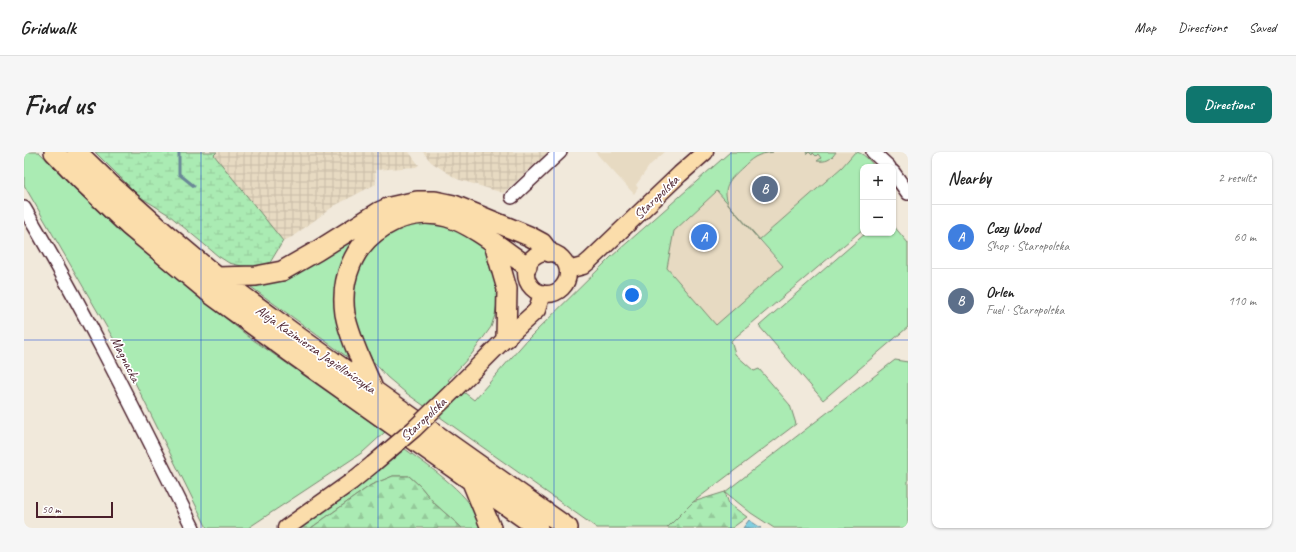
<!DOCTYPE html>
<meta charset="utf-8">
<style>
body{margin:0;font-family:Caveat,sans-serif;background:#f6f6f6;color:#222}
.controls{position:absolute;right:12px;top:12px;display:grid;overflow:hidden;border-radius:8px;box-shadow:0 1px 3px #0004}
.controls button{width:36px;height:36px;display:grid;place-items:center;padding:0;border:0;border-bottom:1px solid #e0e0e0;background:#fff;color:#222;font:20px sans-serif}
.scale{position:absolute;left:12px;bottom:10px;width:77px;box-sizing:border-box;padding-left:4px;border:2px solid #4a1f2b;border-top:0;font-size:11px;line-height:14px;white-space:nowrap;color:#4a1f2b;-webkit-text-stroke:3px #fff;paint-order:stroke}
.you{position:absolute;left:608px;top:143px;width:14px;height:14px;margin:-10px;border:3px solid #fff;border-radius:50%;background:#1a73e8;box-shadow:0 0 0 6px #1a73e833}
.badge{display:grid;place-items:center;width:26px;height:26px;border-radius:50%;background:#0f766e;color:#fff;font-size:13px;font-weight:700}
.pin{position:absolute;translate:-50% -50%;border:2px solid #fff;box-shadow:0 1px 4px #0006}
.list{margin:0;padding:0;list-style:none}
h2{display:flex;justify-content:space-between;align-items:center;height:52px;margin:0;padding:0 16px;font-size:17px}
h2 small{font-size:13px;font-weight:400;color:#767676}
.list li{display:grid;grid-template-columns:26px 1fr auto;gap:12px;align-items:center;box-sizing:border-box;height:64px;padding:0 16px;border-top:1px solid #e0e0e0}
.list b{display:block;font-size:15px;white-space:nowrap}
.list p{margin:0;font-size:13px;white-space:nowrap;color:#767676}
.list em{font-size:13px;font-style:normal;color:#767676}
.map{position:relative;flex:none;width:884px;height:376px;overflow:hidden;border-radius:8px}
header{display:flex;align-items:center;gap:24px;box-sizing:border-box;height:56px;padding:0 20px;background:#fff;border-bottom:1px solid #e0e0e0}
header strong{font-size:19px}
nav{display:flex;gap:22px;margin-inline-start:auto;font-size:14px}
.intro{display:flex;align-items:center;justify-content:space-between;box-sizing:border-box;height:96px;padding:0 24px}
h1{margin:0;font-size:28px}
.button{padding:10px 18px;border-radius:8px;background:#0f766e;color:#fff;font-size:14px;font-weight:700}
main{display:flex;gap:24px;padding:0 24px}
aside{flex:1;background:#fff;border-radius:8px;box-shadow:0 1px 3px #0004}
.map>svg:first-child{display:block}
.built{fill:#e7dac2}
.industrial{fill:url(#industrial-grid)}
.grass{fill:#aaebb3;stroke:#7a856f;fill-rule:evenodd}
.forest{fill:url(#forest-firs);stroke:#7a856f}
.wetland{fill:url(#wetland-marsh);stroke:#7a856f}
.water{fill:url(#water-ripples);stroke:#6a8897}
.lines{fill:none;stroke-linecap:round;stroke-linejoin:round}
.stream{stroke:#6a8897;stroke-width:3}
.minor-casing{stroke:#4a1f2b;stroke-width:16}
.major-casing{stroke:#4a1f2b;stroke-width:19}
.highway-casing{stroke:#4a1f2b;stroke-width:22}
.minor{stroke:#fff;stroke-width:13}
.major{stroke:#fbddab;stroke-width:16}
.highway{stroke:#fbddab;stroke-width:19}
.major-bridge-casing{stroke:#4a1f2b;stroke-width:19;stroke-linecap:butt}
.major-bridge{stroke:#fbddab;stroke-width:16}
.grid{fill:none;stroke:#1d4ed8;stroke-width:1;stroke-opacity:0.55}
.labels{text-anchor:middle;stroke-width:3.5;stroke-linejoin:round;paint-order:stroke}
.street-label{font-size:14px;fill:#4a1f2b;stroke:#fff}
</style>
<header>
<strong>Gridwalk</strong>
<nav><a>Map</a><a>Directions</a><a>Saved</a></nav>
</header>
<div class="intro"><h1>Find us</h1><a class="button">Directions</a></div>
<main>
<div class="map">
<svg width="884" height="376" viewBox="0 0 884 376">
<defs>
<pattern id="industrial-grid" width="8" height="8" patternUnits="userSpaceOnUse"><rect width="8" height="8" fill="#e7dac2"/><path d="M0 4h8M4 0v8" fill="none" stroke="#c8bba7"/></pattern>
<pattern id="forest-firs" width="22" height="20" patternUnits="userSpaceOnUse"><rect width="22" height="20" fill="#aaebb3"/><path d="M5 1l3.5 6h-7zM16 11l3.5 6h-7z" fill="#94c99a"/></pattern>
<pattern id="wetland-marsh" width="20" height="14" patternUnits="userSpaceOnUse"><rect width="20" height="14" fill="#aaebb3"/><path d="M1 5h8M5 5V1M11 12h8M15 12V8" fill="none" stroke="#94c99a"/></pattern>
<pattern id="water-ripples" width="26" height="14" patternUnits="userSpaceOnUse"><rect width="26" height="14" fill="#80cedf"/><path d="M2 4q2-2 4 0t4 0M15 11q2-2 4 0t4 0" fill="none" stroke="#70b0c0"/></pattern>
</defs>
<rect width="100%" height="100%" fill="#f1e9db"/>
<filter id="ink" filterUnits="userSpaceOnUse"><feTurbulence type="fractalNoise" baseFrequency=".025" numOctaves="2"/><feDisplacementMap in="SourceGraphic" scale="8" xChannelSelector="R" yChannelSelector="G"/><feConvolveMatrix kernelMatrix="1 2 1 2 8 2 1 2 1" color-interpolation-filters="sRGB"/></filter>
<g filter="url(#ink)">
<path class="built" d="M571,0h70l-15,13 -14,20 2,3 -4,6z
M749,0h33l1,2 2,-2 3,3 1,-2 5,1 3,4 -3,2 14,-2 4,-6h19l-13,15 -83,73 24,27 -67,58 -49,-57 7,-37 43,-40 12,13 -3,-9v-5l4,-10 22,-21 7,-4z"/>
<path class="industrial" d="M193,0h192l10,13 -3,2 -41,3 1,14 -42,22 -42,31 -9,4 -69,-86z
M399,0h125l-45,41 -46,-14 -26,-17z"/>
<path class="grass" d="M0,0h15l34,35 49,47 127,103 136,95 -22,20 -115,76h-41l-94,-190 -89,-153z
M706,0h43c-6,1 -13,2 -18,5 -5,3 -9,7 -12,10 -13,12 -22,20 -14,38l30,35 83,-73 13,-15c8,0 15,9 20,15h-12v62l-132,112 4,13 19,17 5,-2 31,36 6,19 -103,78 -26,26h-70l-191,-135 -19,-16 -14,-16 -9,-17 -11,-34v-17l2,-18 19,-32 11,-9 29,-12 31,1 30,16 13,14 12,33 -5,29 -4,12 -20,28 -23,25 26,20 53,-60 84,-83zM693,39l66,75 -67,59 -49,-57 7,-37z
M782,0h30c-5,8 -10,10 -19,9l4,-3 -3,-4 -2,2 -3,-3 -1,2 -3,-3 -2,2z
M346,73l-24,30 11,109 -117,-85z
M869,73l15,18v84l-85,73 -64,-74 107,-93h27z
M871,208l13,2v166h-134l-23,-15 -26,-21z
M381,297c30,22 64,44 80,79h-23l-27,-24 -15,-18 -11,-10h-16l-22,9 -60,43h-10l72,-53z"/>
<path class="forest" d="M369,324h16l11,10 15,18 27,24h-151l60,-43z
M701,340l4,12 18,13 -15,11h-65l26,-26z"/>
<path class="wetland" d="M71,0h122l-3,3 69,86 -15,25 -12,1 -14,-1 -13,-3 -11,-7 -49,-41 -30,-19z"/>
<path class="water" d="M725,368l12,8h-18z"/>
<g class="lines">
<path class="stream" d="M155,0v22l15,12"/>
<g class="minor-casing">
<path id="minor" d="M849,0l16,15
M869,20l15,21
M488,45l48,-45
M0,56c62,104 115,212 169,320"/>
</g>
<g class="major-casing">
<path id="major" d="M502 121a21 21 0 1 1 42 0a21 21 0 1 1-42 0Z
M544,118l15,-4 6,-5 91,-87 25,-22
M429,239l53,-53 31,-28 5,-17
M262,376l65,-46 22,-18"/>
</g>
<g class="highway-casing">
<path id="highway" d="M30,0l27,28 48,46 83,69 78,57 248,176
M53,0l33,32 56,50 51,43 83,61 268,190
M470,92l13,45 -1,49
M193,125l39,-1 26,-5 35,-20 62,-39 11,-5 27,-6h18l19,4 75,31 13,7 7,9
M350,239c-10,-25 -24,-51 -29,-77 -5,-34 8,-69 38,-87 19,-12 42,-16 64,-10 25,7 58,34 80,49
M448,330l19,46"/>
</g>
<use href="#minor" class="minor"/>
<use href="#major" class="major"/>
<use href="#highway" class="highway"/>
<g class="major-bridge-casing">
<path id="major-bridge" d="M349,312l41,-35 39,-38"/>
</g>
<use href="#major-bridge" class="major-bridge"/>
</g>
</g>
<path class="grid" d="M177,0v376M354,0v376M530,0v376M707,0v376M0,188h884"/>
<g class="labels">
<g class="street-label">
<text transform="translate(632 45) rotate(-44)" y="5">Staropolska</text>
<text transform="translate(292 197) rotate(35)" y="5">Aleja Kazimierza Jagiellończyka</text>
<text transform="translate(102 207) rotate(63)" y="5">Magnacka</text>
<text transform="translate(399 267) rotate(-43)" y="5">Staropolska</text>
</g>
</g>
</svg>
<div class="controls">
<button>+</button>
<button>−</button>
</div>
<div class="scale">50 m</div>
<div class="you"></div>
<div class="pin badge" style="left:680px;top:85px;background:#3f7fe0">A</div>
<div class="pin badge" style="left:741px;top:37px;background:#5c6f8a">B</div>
</div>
<aside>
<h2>Nearby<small>2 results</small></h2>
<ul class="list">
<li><span class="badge" style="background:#3f7fe0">A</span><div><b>Cozy Wood</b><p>Shop · Staropolska</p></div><em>60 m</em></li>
<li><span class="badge" style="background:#5c6f8a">B</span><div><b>Orlen</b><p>Fuel · Staropolska</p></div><em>110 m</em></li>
</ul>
</aside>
</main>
